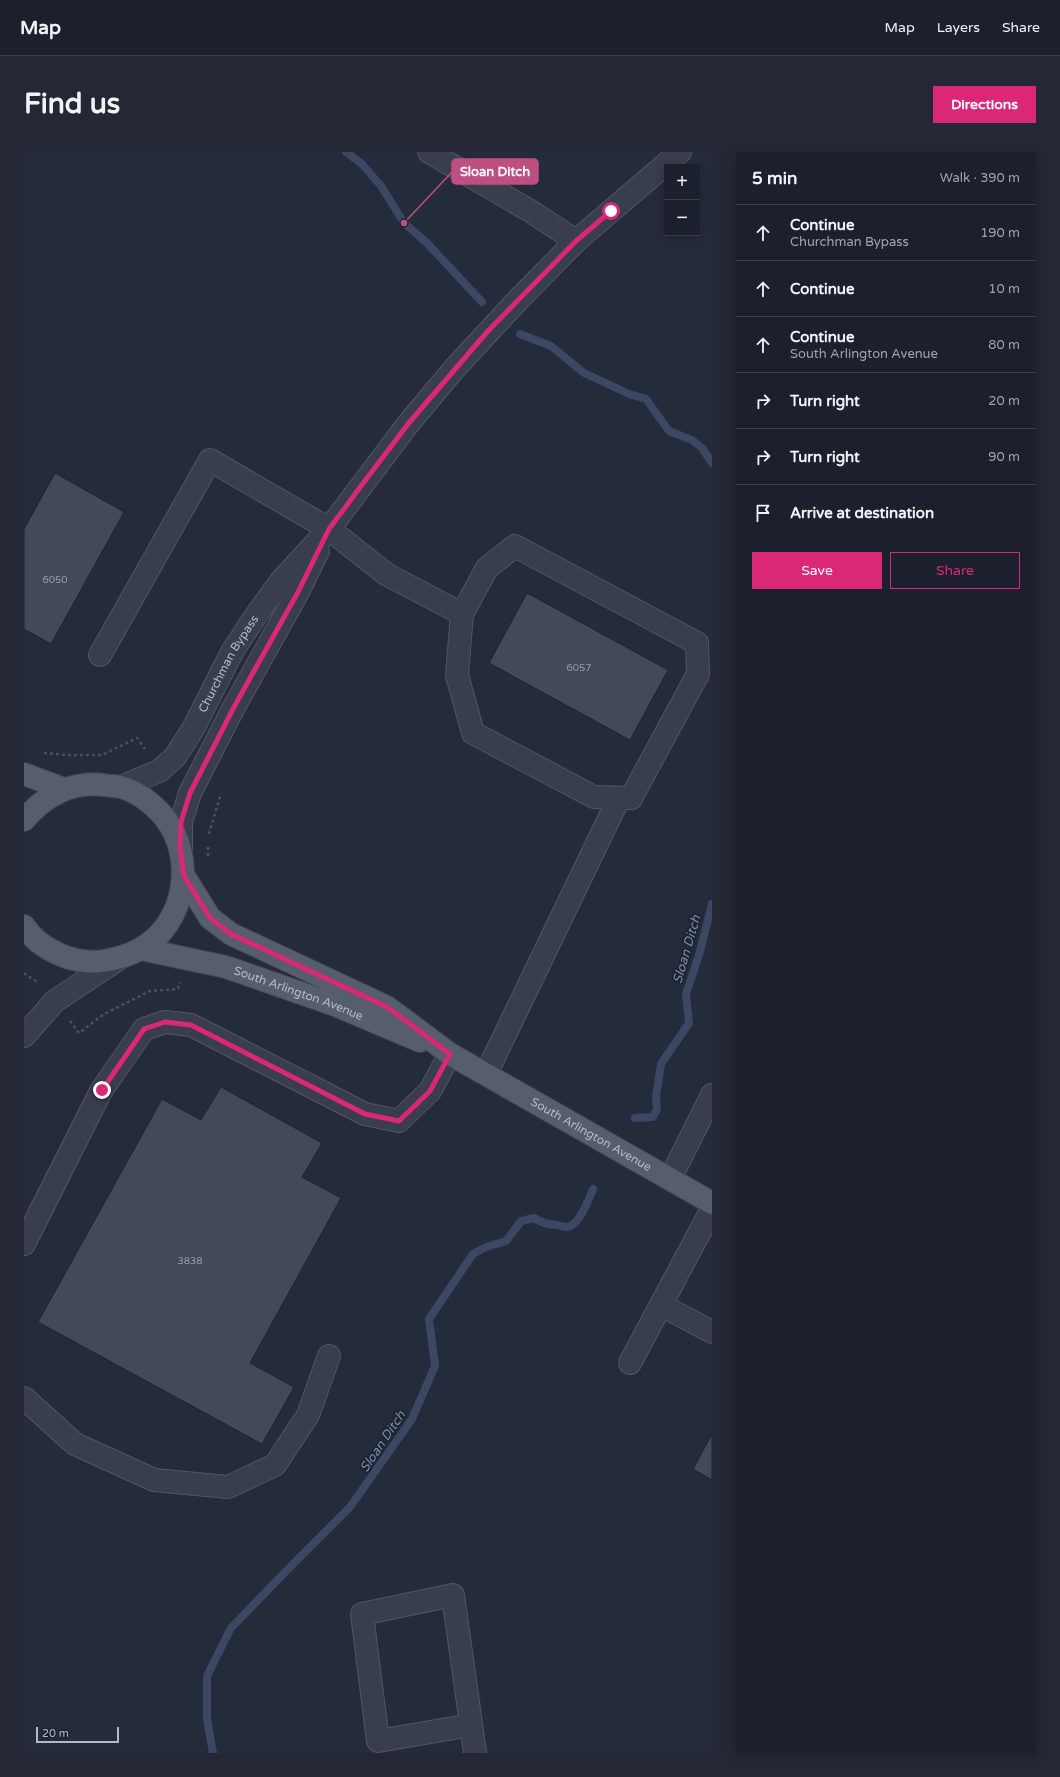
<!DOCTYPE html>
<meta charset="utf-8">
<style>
body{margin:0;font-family:"Varela Round",sans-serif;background:#242834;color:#f1f3f6}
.controls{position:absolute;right:12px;top:12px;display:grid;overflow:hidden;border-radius:0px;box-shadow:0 2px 10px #0003}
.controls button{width:36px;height:36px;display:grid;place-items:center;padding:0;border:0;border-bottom:1px solid #393e48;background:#1b202c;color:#f1f3f6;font:20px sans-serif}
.scale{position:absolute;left:12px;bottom:10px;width:83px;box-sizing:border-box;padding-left:4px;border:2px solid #b4b9c7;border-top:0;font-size:11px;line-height:14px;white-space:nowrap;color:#b4b9c7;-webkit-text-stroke:3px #1d2330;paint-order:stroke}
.stop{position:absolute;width:12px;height:12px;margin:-9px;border:3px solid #db2777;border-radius:50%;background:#fff}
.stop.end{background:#db2777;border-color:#fff;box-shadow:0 1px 4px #0008}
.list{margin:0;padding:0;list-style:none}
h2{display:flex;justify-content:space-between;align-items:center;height:52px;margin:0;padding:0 16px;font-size:17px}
h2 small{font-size:13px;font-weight:400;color:#a0a3a9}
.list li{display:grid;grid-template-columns:26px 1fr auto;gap:12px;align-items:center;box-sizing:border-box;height:56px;padding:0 16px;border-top:1px solid #393e48}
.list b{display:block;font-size:15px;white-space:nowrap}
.list p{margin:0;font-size:13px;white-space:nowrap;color:#a0a3a9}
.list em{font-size:13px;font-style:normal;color:#a0a3a9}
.actions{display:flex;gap:8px;padding:12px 16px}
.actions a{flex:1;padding:9px 0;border:1px solid #db2777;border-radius:0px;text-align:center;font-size:14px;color:#db2777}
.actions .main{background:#db2777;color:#fff}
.icon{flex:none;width:22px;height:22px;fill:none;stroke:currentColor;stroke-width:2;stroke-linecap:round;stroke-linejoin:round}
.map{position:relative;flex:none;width:688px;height:1601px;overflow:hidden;border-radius:0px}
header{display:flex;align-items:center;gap:24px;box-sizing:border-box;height:56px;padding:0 20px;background:#1b202c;border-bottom:1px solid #393e48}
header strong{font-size:19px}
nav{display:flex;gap:22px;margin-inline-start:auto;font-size:14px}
.intro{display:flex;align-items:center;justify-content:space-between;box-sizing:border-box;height:96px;padding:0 24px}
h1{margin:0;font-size:28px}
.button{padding:10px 18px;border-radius:0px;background:#db2777;color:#fff;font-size:14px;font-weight:700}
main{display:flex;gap:24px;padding:0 24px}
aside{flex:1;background:#1b202c;border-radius:0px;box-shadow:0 2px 10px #0003}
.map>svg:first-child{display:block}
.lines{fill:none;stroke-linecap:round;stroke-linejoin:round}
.stream{stroke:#3b4763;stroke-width:8}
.building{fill:#41495a;stroke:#1f2532}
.minor-casing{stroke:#505663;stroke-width:24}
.major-casing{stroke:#414754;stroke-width:24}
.path{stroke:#445459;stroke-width:2.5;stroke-dasharray:3 3;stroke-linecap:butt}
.minor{stroke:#383e4b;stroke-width:22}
.major{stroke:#565d6b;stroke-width:22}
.route{stroke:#db2777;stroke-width:5}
.labels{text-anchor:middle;stroke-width:3.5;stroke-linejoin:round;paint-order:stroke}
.number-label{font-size:10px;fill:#979dac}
.street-label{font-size:12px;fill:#b4b9c7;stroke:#1d2330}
.water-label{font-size:13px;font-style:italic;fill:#7d8cac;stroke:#1d2330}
.leader{fill:none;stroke:#bd5081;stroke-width:1.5}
.callout-dot{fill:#bd5081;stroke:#1d2330;stroke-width:1.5}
.callout{fill:#bd5081;stroke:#bd5081;stroke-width:1.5}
.callout-label{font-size:13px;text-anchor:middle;font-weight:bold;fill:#fff}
</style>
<header>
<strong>Map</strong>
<nav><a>Map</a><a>Layers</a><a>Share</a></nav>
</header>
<div class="intro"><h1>Find us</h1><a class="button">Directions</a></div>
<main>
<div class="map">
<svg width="688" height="1601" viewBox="0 0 688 1601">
<rect width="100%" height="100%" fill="#242b3b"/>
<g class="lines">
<path class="stream" d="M322,0l16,12 19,22 23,37 22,19 56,60
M496,182l31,12 33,27 45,21 17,5 23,32 23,9 10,8 10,15
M611,966l18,-1 4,-8 -1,-13 5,-32 28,-41 -3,-29 13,-39 13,-51
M189,1601l-6,-34v-43l24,-48 63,-65 56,-56 62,-88 23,-53 -6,-47 44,-65 13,-7 20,-6 15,-20 13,-3c8,5 14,7 23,7 3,1 7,2 10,2 12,-1 22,-28 26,-38"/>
</g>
<path class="building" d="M31,321l69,39 -73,132 -27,-15v-100z
M503,441l141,77 -38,70 -141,-77z
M197,935l101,56 -20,34 39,21 -91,165 44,24 -32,57 -224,-122 124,-223 39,21z
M688,1282v46l-19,-11z"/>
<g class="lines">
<g class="minor-casing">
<g id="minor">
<path d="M405,0l103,60 44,29"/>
<path d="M491,394l182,97 1,31 -67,124 -37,-1 -121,-64 -16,-58 5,-61 25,-46z"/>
<path d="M76,503l110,-195 119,69 57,45 76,40"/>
<path id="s1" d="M97,635l38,-16 16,-14 18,-28 39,-77 25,-38 24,-33 48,-52 79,-105 47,-56 63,-68 58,-59 104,-89"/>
<path d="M157,695v-25l9,-29 44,-86 64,-115 20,-41"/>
<path d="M0,884l31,-35 65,-43"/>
<path d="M462,922l133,-276"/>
<path d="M646,1027l42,-84"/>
<path d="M0,1092l77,-153 43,-62 21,-7 26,3 174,89 34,7 31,-30 20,-37"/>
<path d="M637,1153l51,27"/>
<path d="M606,1211l82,-154"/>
<path d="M0,1246l51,46 79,36 74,7 47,-22 33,-50 21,-59"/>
<path d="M447,1573l-93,16 -16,-127 91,-19 22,158"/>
</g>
</g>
<g class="major-casing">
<g id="major">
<path d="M0,622l40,15"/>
<path d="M0,668c20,-24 48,-39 79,-35 6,1 13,1 18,2 17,5 33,18 44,31 31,40 21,106 -25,131 -12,7 -24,10 -37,12 -29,4 -63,-11 -79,-35"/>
<path id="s2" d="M160,724l26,42 21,16 156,73 63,47 262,149"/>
<path id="s3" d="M117,797l85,18 109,38 85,36"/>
</g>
</g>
<path class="path" d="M20,601l22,2h36l35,-17 8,11
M185,682l12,-41
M184,704v-11
M0,821l13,9
M46,869l9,12 25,-19 46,-23 28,-2 2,-7"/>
<use href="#minor" class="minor"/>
<use href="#major" class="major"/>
</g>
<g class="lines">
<path class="route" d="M78,938l42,-61 21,-7 26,3 174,89 34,7 31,-30 20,-37 -63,-47 -156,-73 -21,-16 -26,-42 -4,-29 1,-25 9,-29 44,-86 64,-115 31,-63 35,-47 44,-58 79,-92 89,-91 35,-30"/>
</g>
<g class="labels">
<g class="number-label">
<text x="31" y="431">6050</text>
<text x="555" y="519">6057</text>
<text x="166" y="1112">3838</text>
</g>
<g class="street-label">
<text dy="4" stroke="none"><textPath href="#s1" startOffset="170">Churchman Bypass</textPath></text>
<text dy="4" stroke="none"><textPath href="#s3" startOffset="164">South Arlington Avenue</textPath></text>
<text dy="4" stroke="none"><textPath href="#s2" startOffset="489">South Arlington Avenue</textPath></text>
</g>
<g class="water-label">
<text transform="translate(662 797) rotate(-74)" y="5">Sloan Ditch</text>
<text transform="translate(358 1289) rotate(-56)" y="5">Sloan Ditch</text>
</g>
</g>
<path class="leader" d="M380 71L428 20"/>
<circle class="callout-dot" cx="380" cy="71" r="4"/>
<rect class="callout" x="428" y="7" width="86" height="25" rx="4"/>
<g class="callout-label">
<text x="471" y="24">Sloan Ditch</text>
</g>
</svg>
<div class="controls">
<button>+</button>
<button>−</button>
</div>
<div class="scale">20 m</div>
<div class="stop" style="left:587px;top:59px"></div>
<div class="stop end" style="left:78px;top:938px"></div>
</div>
<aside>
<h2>5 min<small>Walk · 390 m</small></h2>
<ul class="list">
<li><svg class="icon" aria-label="ahead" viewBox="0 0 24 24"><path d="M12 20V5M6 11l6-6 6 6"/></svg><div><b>Continue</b><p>Churchman Bypass</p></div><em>190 m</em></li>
<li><svg class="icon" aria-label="ahead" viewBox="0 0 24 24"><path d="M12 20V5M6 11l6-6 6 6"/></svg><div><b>Continue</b></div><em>10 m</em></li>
<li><svg class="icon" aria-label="ahead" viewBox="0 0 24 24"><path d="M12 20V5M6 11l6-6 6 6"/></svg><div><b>Continue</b><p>South Arlington Avenue</p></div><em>80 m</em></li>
<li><svg class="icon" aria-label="right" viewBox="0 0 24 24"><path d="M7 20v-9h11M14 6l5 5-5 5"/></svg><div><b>Turn right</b></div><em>20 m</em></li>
<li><svg class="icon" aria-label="right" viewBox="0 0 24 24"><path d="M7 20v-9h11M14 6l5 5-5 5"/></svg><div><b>Turn right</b></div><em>90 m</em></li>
<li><svg class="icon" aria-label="arrive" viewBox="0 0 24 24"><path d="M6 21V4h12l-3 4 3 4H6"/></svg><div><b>Arrive at destination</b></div></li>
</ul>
<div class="actions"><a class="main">Save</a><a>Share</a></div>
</aside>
</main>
